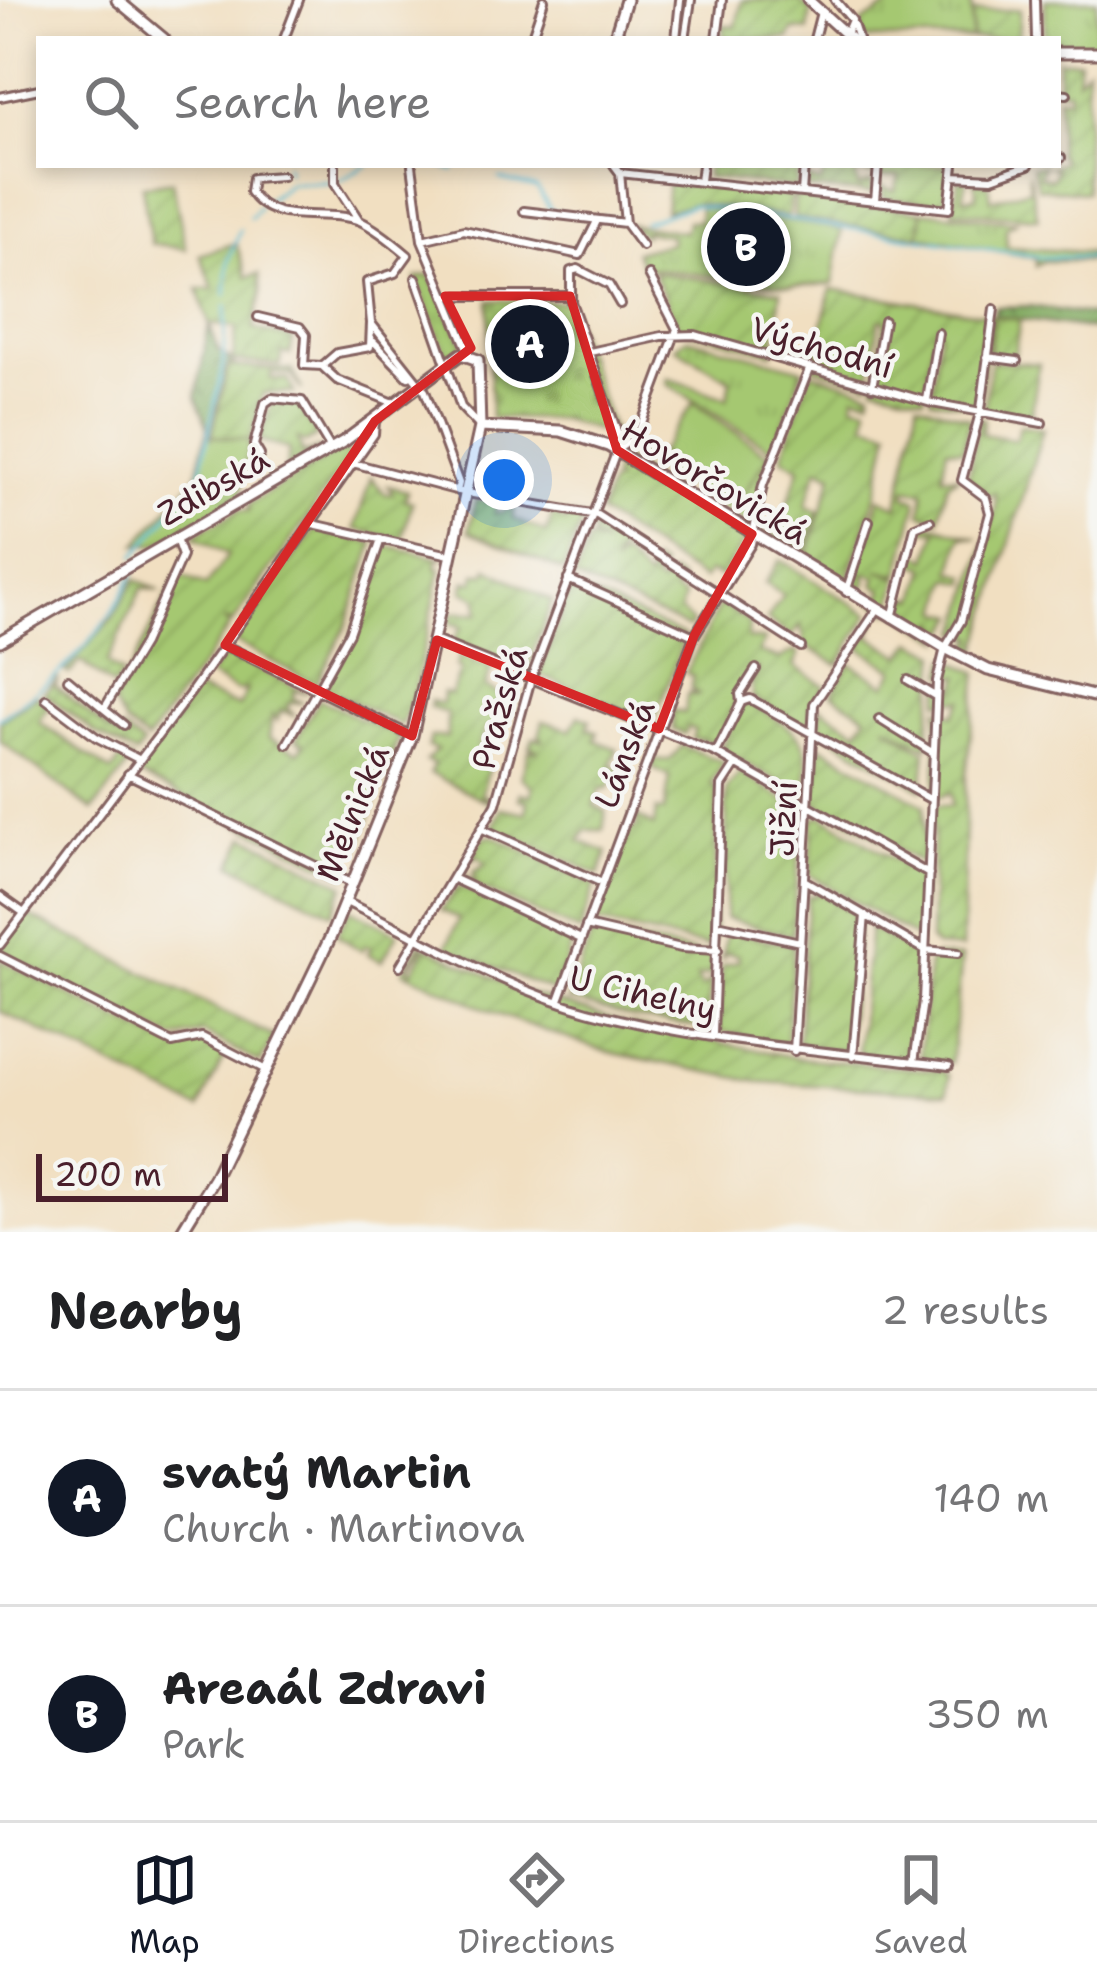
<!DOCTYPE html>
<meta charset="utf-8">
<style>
body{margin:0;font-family:"Shantell Sans",sans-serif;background:#f2f2f2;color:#202124}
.scale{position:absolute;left:36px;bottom:30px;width:192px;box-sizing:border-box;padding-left:12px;border:6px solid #4a1f2b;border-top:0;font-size:33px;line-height:42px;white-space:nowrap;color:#4a1f2b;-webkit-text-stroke:9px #f6f6f2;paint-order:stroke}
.you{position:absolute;left:504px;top:480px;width:42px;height:42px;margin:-30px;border:9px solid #fff;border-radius:50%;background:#1a73e8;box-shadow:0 0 0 18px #1a73e833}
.badge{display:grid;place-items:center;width:78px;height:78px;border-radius:50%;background:#111827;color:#fff;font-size:39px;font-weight:700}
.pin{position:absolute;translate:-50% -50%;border:6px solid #fff;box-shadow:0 3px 12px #0006}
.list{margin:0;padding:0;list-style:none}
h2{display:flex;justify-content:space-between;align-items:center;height:156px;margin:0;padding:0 48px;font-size:51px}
h2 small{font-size:39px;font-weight:400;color:#757577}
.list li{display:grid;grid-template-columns:78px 1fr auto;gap:36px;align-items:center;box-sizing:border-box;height:216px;padding:0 48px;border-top:3px solid #e0e0e0}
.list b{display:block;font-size:45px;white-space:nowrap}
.list p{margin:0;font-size:39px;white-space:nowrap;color:#757577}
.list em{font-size:39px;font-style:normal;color:#757577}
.icon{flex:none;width:66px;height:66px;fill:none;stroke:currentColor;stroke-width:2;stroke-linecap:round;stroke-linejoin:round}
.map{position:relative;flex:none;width:1097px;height:1232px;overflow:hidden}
.search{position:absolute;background:#fff;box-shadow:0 6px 18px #0003;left:36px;right:36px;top:36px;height:132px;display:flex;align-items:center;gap:30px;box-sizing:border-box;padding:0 42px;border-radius:0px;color:#757577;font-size:45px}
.sheet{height:588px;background:#fff}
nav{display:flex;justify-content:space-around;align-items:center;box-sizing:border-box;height:168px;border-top:3px solid #e0e0e0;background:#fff;font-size:33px;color:#757577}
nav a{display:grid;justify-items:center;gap:6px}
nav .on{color:#111827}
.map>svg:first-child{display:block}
.grass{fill:url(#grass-tufts);stroke:#78744e;stroke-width:3}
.forest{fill:url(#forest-crowns);stroke:#676647;stroke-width:3}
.cemetery{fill:url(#cemetery-stones);stroke:#78744e;stroke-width:3}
.garden{fill:url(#garden-furrows);stroke:#78744e;stroke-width:3}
.pitch{fill:#a5c871;stroke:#78744e;stroke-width:3}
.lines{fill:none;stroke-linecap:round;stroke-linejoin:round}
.stream{stroke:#56bcd4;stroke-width:3}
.street-casing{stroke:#846260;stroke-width:12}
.secondary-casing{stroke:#846260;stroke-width:15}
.street{stroke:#fff;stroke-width:6}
.secondary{stroke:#fff;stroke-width:9}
.marked{fill:none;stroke:#d62828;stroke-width:9;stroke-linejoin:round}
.labels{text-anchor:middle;stroke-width:9;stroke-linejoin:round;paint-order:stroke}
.street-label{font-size:33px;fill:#4a1f2b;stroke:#f6f6f2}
</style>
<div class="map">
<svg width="1097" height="1232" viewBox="0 0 1097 1232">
<defs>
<pattern id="grass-tufts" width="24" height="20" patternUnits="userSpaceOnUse" patternTransform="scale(3)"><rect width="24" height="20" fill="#a5c871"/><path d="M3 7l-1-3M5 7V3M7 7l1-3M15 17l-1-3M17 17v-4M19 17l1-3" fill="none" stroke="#90ab62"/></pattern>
<pattern id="forest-crowns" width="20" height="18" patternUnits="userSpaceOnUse" patternTransform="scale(3)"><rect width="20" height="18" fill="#84ac63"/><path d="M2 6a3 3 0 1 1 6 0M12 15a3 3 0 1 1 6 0" fill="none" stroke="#6e8b52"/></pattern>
<pattern id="cemetery-stones" width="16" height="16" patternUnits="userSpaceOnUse" patternTransform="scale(3)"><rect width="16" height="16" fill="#a5c871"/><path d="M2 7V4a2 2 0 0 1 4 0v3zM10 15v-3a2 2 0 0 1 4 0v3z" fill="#90ab62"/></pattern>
<pattern id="garden-furrows" width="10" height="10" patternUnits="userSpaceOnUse" patternTransform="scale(3)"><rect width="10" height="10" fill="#a5c871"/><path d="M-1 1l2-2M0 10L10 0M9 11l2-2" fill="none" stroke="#90ab62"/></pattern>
</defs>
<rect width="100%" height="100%" fill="#f6f6f2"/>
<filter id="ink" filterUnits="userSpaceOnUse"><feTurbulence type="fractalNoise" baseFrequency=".00833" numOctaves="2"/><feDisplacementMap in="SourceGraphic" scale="24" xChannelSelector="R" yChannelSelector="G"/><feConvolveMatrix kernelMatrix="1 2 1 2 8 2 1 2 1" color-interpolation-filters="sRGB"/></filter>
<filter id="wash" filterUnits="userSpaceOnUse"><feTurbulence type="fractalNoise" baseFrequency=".004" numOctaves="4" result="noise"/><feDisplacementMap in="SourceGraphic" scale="48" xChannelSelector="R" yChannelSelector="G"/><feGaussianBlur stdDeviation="2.7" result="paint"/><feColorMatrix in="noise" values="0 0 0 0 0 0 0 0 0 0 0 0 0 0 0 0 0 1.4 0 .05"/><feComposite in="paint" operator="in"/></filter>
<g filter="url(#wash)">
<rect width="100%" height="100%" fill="#f1dfc1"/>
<path class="grass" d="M900,0h71l1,39h-110v-16z
M1045,0h52v45l-39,1v-7h-13z
M700,207l142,22 -9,55 -43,2 -147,-19 -8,-15 35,-9 1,-7 -26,-5 -1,5 -16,-12 57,8 2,-11h12z
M922,211l94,11 -10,6 1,19 90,6v8h-54l-7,5v-8l-117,-22z
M430,275l34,70 -16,14 -32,-81z
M687,338l116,31 -56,155 -110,-68 -1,-5 22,2 77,54 37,-58 -105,-65 1,-6 59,21 4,-19 -56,-33z
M207,430l5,6 38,4 -10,57 -84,48 -19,-1 59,-67z"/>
<path class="forest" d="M1030,306l67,10v14l-103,-14 1,-9z
M209,324l10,28 17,10 -9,4 -16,70 -15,-39z"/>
<path class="cemetery" d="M489,300l78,2 47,133 -54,-16 -69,-1z"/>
<path class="garden" d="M742,0h57l12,11 -3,20 -15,-1 -4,9h-66l1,-14 12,1z
M1020,9l-2,30h-46v-27z
M1058,60h21l-2,19 10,-11 -1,124 -48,-4 -6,-21 12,-2 -5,11 13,3 4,-10 -6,-2 13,-6 -5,-7v-57l10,1 1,-7 -11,-2z
M707,165h91l-2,23 -90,-11z
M808,165h66l-1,10 -18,-3 3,15 14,-5 -1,11 -63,-4 -1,-11 14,6 4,-15z
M882,165h66l-3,38 -62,-5 -2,-12 14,5 4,-15 -18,1z
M1028,172l10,46 -85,-7 6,-32 8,1 -4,18 14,-1 -3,-16 15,2 2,17 39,-11z
M172,181l14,68 -35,-5 -9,-58z
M668,182l123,14 -3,21 -91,-14 -32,8z
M795,196l127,15 -3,25 -125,-18z
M236,243l11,34 12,-3 2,19 -8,36 40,10 -3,15 -8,-1 -2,12 -47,-4 3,-33 -27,-4 -11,-35h16l-14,-34z
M653,272l128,19 -8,62 -94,-25z
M831,289l160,26 -13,92 -47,-8 9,-68h-6l-10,66 -49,-12 10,-65h-6l-10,63 -56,-16z
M994,316l26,4 -6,38 -25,-5z
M991,361l48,3 -8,54 -47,-8z
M228,366l64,4 10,20 -10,-15 -21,-2v6l17,1 6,13h-31l-13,47 -38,-4z
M811,372l61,19 -2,7 -15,-3 -2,8 15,3 -2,17 24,7 -14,66 -31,89 -39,-24 27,-87 -15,-6 -12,38 13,5 -16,48 -45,-27 19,4 23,-68 -18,-11z
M272,402l27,3 18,31 -11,7 -8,-4 5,15 17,-6 -34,21 3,-20 -30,-8z
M918,402l52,16 -7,32 -16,-2 -5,28h16l-10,7 -9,36 -18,-5 3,-23 -18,-2 -1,7 11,3v8l-17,68 -22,-5 22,8 -9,35 -24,-15 3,-6 11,5 4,-6 -10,-7 3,-7 -13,-4 3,8 -4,8 -11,-7 28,-84 18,8z
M979,418l5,1 -2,15 34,6 3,-15 24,4 -67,228 -21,-11 13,2 7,-11 -16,-5 37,-125 -1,-14 -5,3 -22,-19z
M343,449l7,7 -117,167 -9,-3 6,6 -83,115 -22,-17 -12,-20 65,-130 28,12 22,-31 -35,-19 46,-26 10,1v-7z
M624,459l122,80 -25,38 -12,-5 -6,8 -104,-67 11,-29 7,-3 -5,-3 6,-17z
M371,477l14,17h8l-5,-8 19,5 -2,9 7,2 -10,38 -47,-11z
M476,500l20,4 -1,10 20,-7 -3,11 34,15 7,-19 13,8 2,-6 15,3 -20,52 -94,-40z
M927,523l51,15 -16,-1 -10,34 16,5 -2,7 -16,-4 -9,32 16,4 -9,18 -13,-12 7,18 -45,-26 2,-8 7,1 -2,8 10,1 -8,-12 2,-6 9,2 9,-32 -16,-5 4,-11 14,8 9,-28 -16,-2z
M593,529l30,13 -11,24 10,-11 25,24 7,-17 8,5 -8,13 7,5 10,-12 10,7 -7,12 10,5 -4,14 12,12 -3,5 -114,-50 14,-38 16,5 -13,-7z
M315,530l59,13 -27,81 -31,60 -83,-43z
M383,545l61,13 -7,1 -1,9 5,1 -28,128 -12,28 -76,-37 25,-48z
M780,560l89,54 -31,51 -33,-20 -4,-20 -9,11 -25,-16 16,-25 -18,-12z
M488,568l64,33 -25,69 -74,-29 9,-14 -12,-4 2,-10h27l-1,-15 -15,-7 3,-10 8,1 2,-8h10z
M135,579l25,12 -18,-3 -35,75 15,11 -9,13 -32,-26 -12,13 -4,-3 48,-54z
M572,586l113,50 -31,86 -115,-47z
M720,604l29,18 -1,17 17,1 -6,12 21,7 15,-8 4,3 -5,12 31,20 -14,16 -2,27 -56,-31 -2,-14 8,-14 -5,-3 -37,76 -25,-5 3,-8 -7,-3 -3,7 -12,-4v-20l12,3 2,-18h6l-5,-3 12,3 -9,-7 2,-12 -7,-3z
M876,619l-6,17 32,20 11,-15 25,13 -11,93 -42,-22 41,27 -4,37 -102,-58v-24l37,23 10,-14 -35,-22 18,-31 36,22 9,-15 -35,-22z
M226,653l13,6 -2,5 7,-2 64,31 -14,-2 -1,7 10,5 -13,-1 -3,6 8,8 -14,-6 -4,11 -5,-6 -3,23 30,14 4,-8 -7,-4 23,-41 80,38 -41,113 -21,-3 -7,15 18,15 -214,-104 63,-83 42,17 8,-18 -9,2 -29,-15z
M459,656l32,12 -6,19 18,9 -11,13 5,16 -10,2 -9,19 8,4 -3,12 -6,1 12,4 -8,28 11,4 -2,4 -60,-30 4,-9 -8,-3 11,-11 -9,-3 3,-10h16v-24l-17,-5 1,-7 11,3 1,-11 8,2 10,-26 -5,-2z
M947,658l31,15 -12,102 -4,174 -26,-2 -6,-7 4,-135 18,1 -1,-13 -16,5 3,-89 16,6 8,-15 -23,2 3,-21 14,8 5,-13 -18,-2z
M59,677l-4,9 54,44 9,7 5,-7 20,15 -7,10 -41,-22 -51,-40z
M37,696l13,10 -11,16 73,50 11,-16 9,4 -39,51 -93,-70v-20z
M750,703c48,30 65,30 54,92l-79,-43 -3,-6 21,-42z
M579,715l11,5 -3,8 11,4 -3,8 22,9 -6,16 10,4 -14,20 -6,-1 -7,18 12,5 -3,19h-17l-7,11 28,11 -8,23 -106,-48 8,-19 25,5 2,-12 -9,-2 1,-6 11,3 2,-9 -12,-10 8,-26 9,-1 -8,-3 3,-9 11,2 -5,-4 4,-15 28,9z
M682,746l42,16 -13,22 6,5 -3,152 -5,6 -116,-25 36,-92 9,-4 -3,-11 19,11 2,-16 8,2 6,-35 -18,-9 2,-8h16z
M821,746l103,59v60l-110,-64z
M741,772l62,40 -11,124 -67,-18 2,-130z
M822,815l102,63 -6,61 -108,-64 3,-56z
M492,835l103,50 -15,47 -118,-52 4,-12 -2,9 12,4 -3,-9 13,-8 -9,-8 -7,6 14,-25z
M246,836l99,49 -13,28 -100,-49z
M459,886l114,53 -16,54 -111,-45 13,-29 -18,-9z
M817,890l42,27 -12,135 -49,-8 10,-149 8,1z
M350,909l48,24 -16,28 -14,-7 3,-7 -6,-2 -3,6 -25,-16z
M26,914l248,123 -14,26 -56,-30 -30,6 -174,-87z
M870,927l50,30 -9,96 -6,6 -42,-4 -5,-6z
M593,931l119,25v19l-15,2 5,11 9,-8 -5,48 -73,-10 -65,-18z
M726,931l68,14 -8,100 -67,-14 3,-65 17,-5 -1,-6 -12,-2 -4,7z
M420,944l4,2 -15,20 3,6 15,-25 98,45 99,31v5l5,-4 169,34 145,13 6,5 -2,17 -189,-11 -151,-30 -110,-38 -94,-43z
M935,956l27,2 -11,105 -25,-2 -6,-7 9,-93z
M0,960l171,86 28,-6 27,12 -27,57 -199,-98z"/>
<path class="pitch" d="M693,403l76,52 -33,50 -77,-52z"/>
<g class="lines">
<path class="stream" d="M286,165l2,8
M438,165l16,5
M500,179l37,9 14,22 11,3
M339,181l29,-16
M264,202l26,-19 42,-1
M602,217l20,2
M250,218l9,-11
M644,222l49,-17 347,52 57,1
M226,295l2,-34 12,-31
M135,556l64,-78 24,-113 3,-60
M0,718c57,-38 111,-87 136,-152"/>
</g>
</g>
<g filter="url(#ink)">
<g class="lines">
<g class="street-casing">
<path id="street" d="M835,0l17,20 -6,14
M1035,0l1,39
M853,24l5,15
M284,39l15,-39
M531,39l13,-39
M676,39l4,-39
M685,39l6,-39
M717,39l5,-39
M814,39l7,-27
M1058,93l9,1
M0,97l39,-8
M1058,158h3
M335,165v18l24,37
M412,165l10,75 47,113
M614,165l6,8 5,50 17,23
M620,173l329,36 5,-44
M282,176l-30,2 -2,14c23,36 74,15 110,29 16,7 35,23 48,34
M953,176l39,2 37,-13
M700,181l2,-16
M802,193l2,-28
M875,201l3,-36
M524,211l101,12
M422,240l42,-10 116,25 16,-32
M408,255l-13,18 -28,9 4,41 54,68 34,92 -2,8
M416,278l45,129 19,20
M445,296h125
M258,317l42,10 6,8 -2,30 18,1
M374,342l34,35
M590,352l72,-16 33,-1 237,68 110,20
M987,357l30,4
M322,366l15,-13 33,-6 1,-24
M323,367l14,13 57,23
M872,387l12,-66
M927,400l11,-67
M617,450l20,-14 40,-107 -28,-54
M260,455l-6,-10 11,-42 7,-5 30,3 29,48
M353,463l114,30 130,22 204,132
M313,524l137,31
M568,579l126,57
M846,592l23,-71
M892,618l23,-91 15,-6
M437,641l279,112 213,121
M226,646l186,90
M756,669l-16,25 1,8 9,-3 180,100
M68,679l36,30 39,-65 39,-88 -6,-17
M908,680l27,16
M46,699l50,38 42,22
M104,709l20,16
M879,719l53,33
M287,744l62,-111 32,-94
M716,753l25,-50
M128,774l223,109
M483,829l117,53
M454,879l127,60
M804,880l121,70 33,3
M0,896l24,17
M346,902c78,37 158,86 242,109 117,32 240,40 361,55
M722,925l78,17
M586,926l95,22 37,2
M0,945l189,-250 185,-261 1,-13
M0,956l172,87 30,-6 64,33
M400,966l96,-162 35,-125 86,-229 1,-16 -47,-132v-31l7,-2 31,16 11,19
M559,1000l135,-364 57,-92 12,-59 47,-118
M713,1034l9,-248 13,-20
M794,1051l20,-347 63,-94
M853,1057l12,-142
M914,1062l9,-61 14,-320 8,-33 16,-27 29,-108 -4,-15 -24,-18 19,-71 13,-100"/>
</g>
<g class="secondary-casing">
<path id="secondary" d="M117,0l47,39
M808,0l43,39
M614,39l12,-39
M1058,53h39
M480,427l81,4 47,15 337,202 43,22 109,27
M0,641l346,-201 115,-86 17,6 2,67 -68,309 -81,200 -117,242 -33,54"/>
</g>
<use href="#street" class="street"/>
<use href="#secondary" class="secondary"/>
</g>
</g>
<path class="marked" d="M445,296h125l47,154 135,84 -58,102 -35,93 -222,-89 -25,96 -187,-91 150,-224 96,-73z"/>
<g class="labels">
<g class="street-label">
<text transform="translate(822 347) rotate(16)" y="12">Východní</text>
<text transform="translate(715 481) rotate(31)" y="12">Hovorčovická</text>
<text transform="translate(213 486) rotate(-30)" y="12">Zdibská</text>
<text transform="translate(499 708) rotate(-74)" y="12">Pražská</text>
<text transform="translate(624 754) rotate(-69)" y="12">Lánská</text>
<text transform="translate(352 813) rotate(-68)" y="12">Mělnická</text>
<text transform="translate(783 819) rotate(-87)" y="12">Jižní</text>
<text transform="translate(643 993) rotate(13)" y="12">U Cihelny</text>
</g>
</g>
</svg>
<div class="scale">200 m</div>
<div class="you"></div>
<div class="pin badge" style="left:530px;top:344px">A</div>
<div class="pin badge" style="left:746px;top:247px">B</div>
<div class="search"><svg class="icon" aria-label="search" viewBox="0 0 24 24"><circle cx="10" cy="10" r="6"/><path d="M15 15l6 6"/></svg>Search here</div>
</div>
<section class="sheet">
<h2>Nearby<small>2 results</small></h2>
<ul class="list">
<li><span class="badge">A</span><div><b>svatý Martin</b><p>Church · Martinova</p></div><em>140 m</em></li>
<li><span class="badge">B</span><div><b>Areaál Zdravi</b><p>Park</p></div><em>350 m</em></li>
</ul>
</section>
<nav>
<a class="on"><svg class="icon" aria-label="map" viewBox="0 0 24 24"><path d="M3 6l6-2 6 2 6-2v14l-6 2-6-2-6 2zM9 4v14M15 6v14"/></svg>Map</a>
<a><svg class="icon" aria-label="directions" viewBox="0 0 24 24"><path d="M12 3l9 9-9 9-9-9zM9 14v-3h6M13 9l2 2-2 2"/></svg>Directions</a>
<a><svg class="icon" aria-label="saved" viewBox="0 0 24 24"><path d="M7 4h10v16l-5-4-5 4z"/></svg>Saved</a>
</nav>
